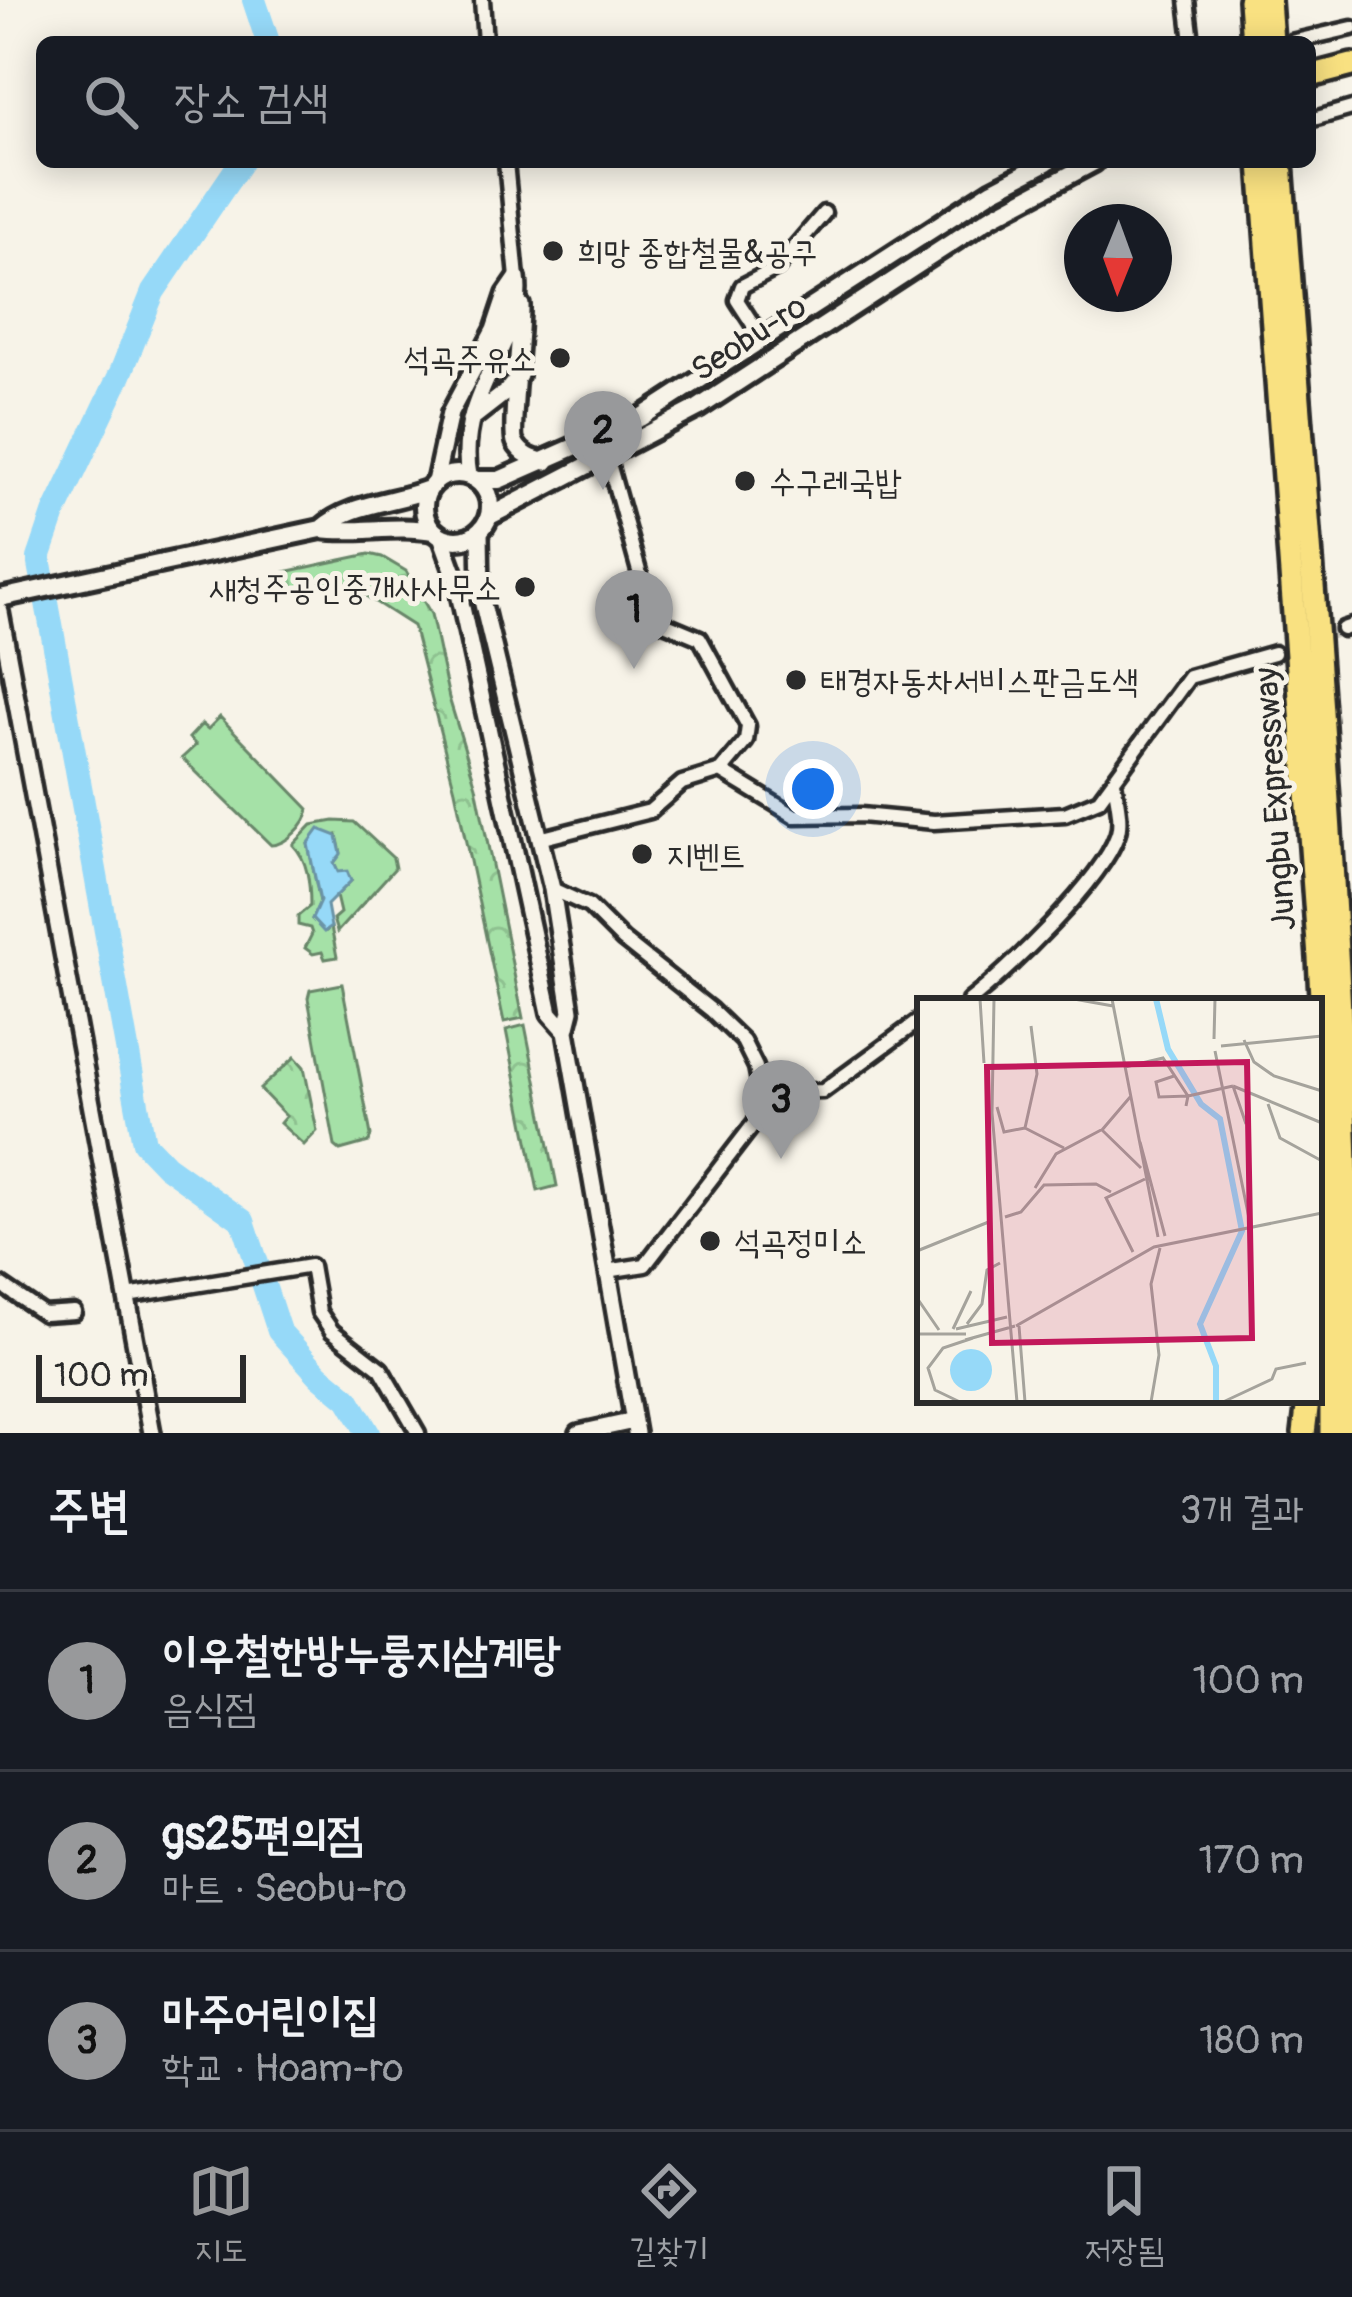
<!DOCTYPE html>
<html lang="ko">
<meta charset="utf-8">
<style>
body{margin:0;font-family:Pangolin,"Poor Story",sans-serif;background:#242831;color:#f1f3f6}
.compass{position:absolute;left:1064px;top:204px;width:108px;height:108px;border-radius:50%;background:#171b24;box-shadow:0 6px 30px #0003;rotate:181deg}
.scale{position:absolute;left:36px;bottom:30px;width:210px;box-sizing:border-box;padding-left:12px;border:6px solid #2b2b2b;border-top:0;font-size:33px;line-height:42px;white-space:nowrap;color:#2b2b2b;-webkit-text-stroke:9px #f7f3e8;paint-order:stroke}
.you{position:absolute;left:813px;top:789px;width:42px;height:42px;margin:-30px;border:9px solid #fff;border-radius:50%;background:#1a73e8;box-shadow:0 0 0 18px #1a73e833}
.badge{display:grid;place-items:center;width:78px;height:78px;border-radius:50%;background:#98999b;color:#111;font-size:39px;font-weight:700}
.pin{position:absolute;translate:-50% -99px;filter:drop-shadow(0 3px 6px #0008)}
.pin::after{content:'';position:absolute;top:63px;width:42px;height:36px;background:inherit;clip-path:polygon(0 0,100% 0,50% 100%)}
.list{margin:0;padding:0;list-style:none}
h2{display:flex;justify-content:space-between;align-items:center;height:156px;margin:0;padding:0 48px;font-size:51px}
h2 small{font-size:39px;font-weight:400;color:#9ea1a6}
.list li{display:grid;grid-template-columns:78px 1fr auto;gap:36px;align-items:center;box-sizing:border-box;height:180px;padding:0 48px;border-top:3px solid #363941}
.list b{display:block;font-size:45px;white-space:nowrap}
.list p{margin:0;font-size:39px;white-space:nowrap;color:#9ea1a6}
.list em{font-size:39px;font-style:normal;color:#9ea1a6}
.icon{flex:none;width:66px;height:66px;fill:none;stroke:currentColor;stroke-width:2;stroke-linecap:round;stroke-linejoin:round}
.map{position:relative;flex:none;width:1352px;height:1433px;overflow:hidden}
.search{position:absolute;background:#171b24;box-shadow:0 6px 30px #0003;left:36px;right:36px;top:36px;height:132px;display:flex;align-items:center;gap:30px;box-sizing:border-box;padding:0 42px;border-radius:18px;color:#9ea1a6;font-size:45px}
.sheet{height:696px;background:#171b24}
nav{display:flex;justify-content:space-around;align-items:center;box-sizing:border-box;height:168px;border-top:3px solid #363941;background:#171b24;font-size:33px;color:#9ea1a6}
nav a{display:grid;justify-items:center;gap:6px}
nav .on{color:#98999b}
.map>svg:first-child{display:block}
.green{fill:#a5e1a7;stroke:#688669;stroke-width:3}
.forest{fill:url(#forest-crowns);stroke:#688669;stroke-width:3}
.water{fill:#96d9f8;stroke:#6b93a6;stroke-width:3}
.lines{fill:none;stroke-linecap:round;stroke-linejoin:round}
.river{stroke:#96d9f8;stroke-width:24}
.minor-tunnel{stroke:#cecbc2;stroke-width:12;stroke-dasharray:12 6;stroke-linecap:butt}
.minor-casing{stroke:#2b2b2b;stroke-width:21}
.tertiary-casing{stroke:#2b2b2b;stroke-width:24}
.secondary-casing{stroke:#2b2b2b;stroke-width:26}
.trunk-casing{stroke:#2b2b2b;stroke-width:30}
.motorway-casing{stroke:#2b2b2b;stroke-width:30}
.minor{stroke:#f7f3e8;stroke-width:12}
.tertiary{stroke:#f7f3e8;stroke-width:15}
.secondary{stroke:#f7f3e8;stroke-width:16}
.trunk{stroke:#f9e181;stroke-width:21}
.motorway{stroke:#f9e181;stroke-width:21}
.poi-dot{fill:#2b2b2b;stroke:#f7f3e8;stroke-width:4.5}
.labels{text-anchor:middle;stroke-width:10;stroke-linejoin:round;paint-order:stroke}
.poi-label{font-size:33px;fill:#2b2b2b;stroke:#f7f3e8;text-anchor:start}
.street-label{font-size:33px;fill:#2b2b2b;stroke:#f7f3e8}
.inset-river{fill:none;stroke:#96d9f8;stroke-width:6}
.inset-road{fill:none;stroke:#a5a39c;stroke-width:3}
.view{fill:#c2185b;fill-opacity:0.15;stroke:#c2185b;stroke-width:6}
.inset-edge{fill:none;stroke:#2b2b2b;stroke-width:6}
</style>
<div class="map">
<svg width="1352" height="1433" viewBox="0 0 1352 1433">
<defs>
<pattern id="forest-crowns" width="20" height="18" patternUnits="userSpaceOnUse" patternTransform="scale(3)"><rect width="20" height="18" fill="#a5e1a7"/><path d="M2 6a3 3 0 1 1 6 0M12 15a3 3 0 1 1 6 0" fill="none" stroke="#8ec190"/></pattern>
</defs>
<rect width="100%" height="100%" fill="#f7f3e8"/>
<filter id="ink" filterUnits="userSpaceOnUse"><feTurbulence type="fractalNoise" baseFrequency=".00833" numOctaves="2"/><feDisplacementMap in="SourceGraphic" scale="24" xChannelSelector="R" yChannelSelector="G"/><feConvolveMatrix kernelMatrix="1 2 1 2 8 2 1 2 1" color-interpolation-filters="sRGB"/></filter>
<g filter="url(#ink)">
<path class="green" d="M220,717l89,92c-2,15 -23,36 -38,36l-89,-87 14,-13 -7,-7 13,-14 6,5z
M334,821l20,1 39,36 2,10 -58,64 -4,-13 7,-6 -4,-17 15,-15 -13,-9 -4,-9 7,-10 -4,-18 -29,9 12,58 -8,17 14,12 5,-4 6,30 -12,2 -3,-7 -9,2 -8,-6 7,-14 -2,-6 -12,-3v-9l12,-10c0,-22 -2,-46 -17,-61l19,-20z
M342,984l29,151 -2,7 -29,8 -5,-4 -27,-148 2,-8z"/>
<path class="forest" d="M369,554l13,3 24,14 25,43 18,84 27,88 47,232 -19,4 -49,-232 -42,-164 -72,-46 -51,12 -5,-20z
M525,1025l32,161 -19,5 -32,-161z
M295,1057l9,10 13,64 -13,14 -24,-22 6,-7 -26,-27z"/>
<path class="water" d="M319,829l18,7 4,18 -7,9 4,9 9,-1 4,10 -24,24 4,22 -7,5 -12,-13 8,-18 -12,-57z"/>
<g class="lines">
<path class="river" d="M254,0l14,42
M241,162l-88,130 -33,83 -66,139 -15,44 105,585 22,23 77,55 36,110 40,44 29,24 20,34"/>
<path class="minor-tunnel" d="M1274,653l69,-24"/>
<g class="minor-casing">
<path id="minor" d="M482,0l3,42
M1187,0l5,42
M1291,42l61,-14
M1310,120l42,-12
M506,162l11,116
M763,340l-26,-40 5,-14 35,-18 47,-55
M1343,629l9,-3
M721,771l74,45 66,-1 73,7 131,-8 34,-14 90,-123 85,-24
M539,839l111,-28 32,-28 39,-12 25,-30 2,-15 -48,-88 -48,-20 -45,-162
M552,889l37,17 34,34 88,70 32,31 13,26 5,25 -2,25 -114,148 -38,6
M969,1001c38,-29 133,-121 148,-165 6,-15 -1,-39 -3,-55
M761,1092l62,-1 97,-71
M0,1284l44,30 30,-2
M127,1296l184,-30 8,46 13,19 49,38 37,64"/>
</g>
<g class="tertiary-casing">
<path id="tertiary" d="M521,305c1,22 -11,128 -6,137 6,13 19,17 31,20
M470,420l36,-28 13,-16
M469,476c-15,-82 58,-137 48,-198
M435,482l15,-69 44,-83 12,-36 11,-16
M480,532l1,64 71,293 19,122 -5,20 70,402
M441,536l14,39 95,438 16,18
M0,612l152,821
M579,1433l55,-12"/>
</g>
<g class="secondary-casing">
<path id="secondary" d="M424 507a33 33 0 1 1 66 0a33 33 0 1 1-66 0Z
M477,480h22l141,-62 353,-228 54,-28
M490,516l208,-108 293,-191 103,-55
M321,529c29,-26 72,-26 108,-40
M0,598l321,-69c38,5 74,-5 112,2"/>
</g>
<g class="trunk-casing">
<path id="trunk" d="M1310,76l42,-11"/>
</g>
<g class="motorway-casing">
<path id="motorway" d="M1250,0l3,42
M1269,0l3,42
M1261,162l58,796 12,234v241
M1281,162c31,423 71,847 69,1271
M1304,1433l4,-33"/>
</g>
<use href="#minor" class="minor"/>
<use href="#tertiary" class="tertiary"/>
<use href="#secondary" class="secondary"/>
<use href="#trunk" class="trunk"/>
<use href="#motorway" class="motorway"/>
</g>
</g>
<g class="poi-dot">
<circle cx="553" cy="251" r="12"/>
<circle cx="560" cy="358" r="12"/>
<circle cx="745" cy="481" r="12"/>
<circle cx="525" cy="587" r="12"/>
<circle cx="796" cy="680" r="12"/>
<circle cx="642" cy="854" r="12"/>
<circle cx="710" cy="1241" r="12"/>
</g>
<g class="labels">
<g class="poi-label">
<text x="577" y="263">희망 종합철물&amp;공구</text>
<text x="536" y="370" text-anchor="end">석곡주유소</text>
<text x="769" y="493">수구레국밥</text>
<text x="501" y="599" text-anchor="end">새청주공인중개사사무소</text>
<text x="820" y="692">태경자동차서비스판금도색</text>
<text x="666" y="866">지벤트</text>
<text x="734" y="1253">석곡정미소</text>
</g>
<g class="street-label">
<text transform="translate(748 337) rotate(-33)" y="12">Seobu-ro</text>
<text transform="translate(1274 799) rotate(-94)" y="12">Jungbu Expressway</text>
</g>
</g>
<g transform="translate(917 998)">
<rect width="405" height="405" fill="#f7f3e8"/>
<path d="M33 372a21 21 0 1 1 42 0a21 21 0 1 1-42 0Z" fill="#96d9f8"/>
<path class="inset-river" d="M239,1l12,50 33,55 19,15 22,112 -42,93 16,42v36"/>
<path class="inset-road" d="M63,1l4,64M77,1l-2,114 25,289M157,1l39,7M195,1l46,238M114,28l6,48 -12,54 39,20M297,41l1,-40M327,42l10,22 20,14 48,15M304,48l101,-10M298,53l35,172M208,69l38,-9 25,38 45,-10M257,78l-18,6 3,15 29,-1 -2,10M316,88l89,37M316,88l13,38M214,98l-29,34 39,38M351,106l12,34 42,23M80,109l7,25 21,-4M223,144l25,94M118,190l21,-34 45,-24M88,219l16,-5 23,-27 52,-1 15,8M0,253l74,-30M216,254l-27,-54 39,-19M0,300l22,32M50,326l15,-20 5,-34 13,-7M99,328l138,-79 168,-34M102,328l6,76M36,331l18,-38M39,331l51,-12M0,336h49M48,342l50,-14M43,404l-25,-12 -7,-22 15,-20 30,-10M234,404l8,-47 -8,-71 9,-36M306,404l49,-23 4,-10 30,-6"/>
<path class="view" d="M330,64l5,276 -260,5 -5,-276z"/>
<rect width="405" height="405" class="inset-edge"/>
</g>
</svg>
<svg class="compass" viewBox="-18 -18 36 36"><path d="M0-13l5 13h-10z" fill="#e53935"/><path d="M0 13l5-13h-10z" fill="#9ea1a6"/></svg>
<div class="scale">100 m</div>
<div class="you"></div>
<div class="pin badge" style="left:634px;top:669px">1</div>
<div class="pin badge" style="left:603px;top:490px">2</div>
<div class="pin badge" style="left:781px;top:1159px">3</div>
<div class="search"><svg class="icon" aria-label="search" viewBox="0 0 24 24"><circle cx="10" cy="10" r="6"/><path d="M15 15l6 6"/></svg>장소 검색</div>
</div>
<section class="sheet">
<h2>주변<small>3개 결과</small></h2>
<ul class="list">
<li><span class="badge">1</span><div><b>이우철한방누룽지삼계탕</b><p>음식점</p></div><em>100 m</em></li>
<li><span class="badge">2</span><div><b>gs25편의점</b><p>마트 · Seobu-ro</p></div><em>170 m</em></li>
<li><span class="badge">3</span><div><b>마주어린이집</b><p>학교 · Hoam-ro</p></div><em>180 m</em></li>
</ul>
</section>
<nav>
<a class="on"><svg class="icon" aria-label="map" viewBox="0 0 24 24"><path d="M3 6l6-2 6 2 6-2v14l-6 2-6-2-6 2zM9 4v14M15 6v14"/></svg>지도</a>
<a><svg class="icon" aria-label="directions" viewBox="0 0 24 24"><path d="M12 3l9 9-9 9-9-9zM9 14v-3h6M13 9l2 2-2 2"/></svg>길찾기</a>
<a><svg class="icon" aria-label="saved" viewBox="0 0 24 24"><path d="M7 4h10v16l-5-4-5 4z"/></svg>저장됨</a>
</nav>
